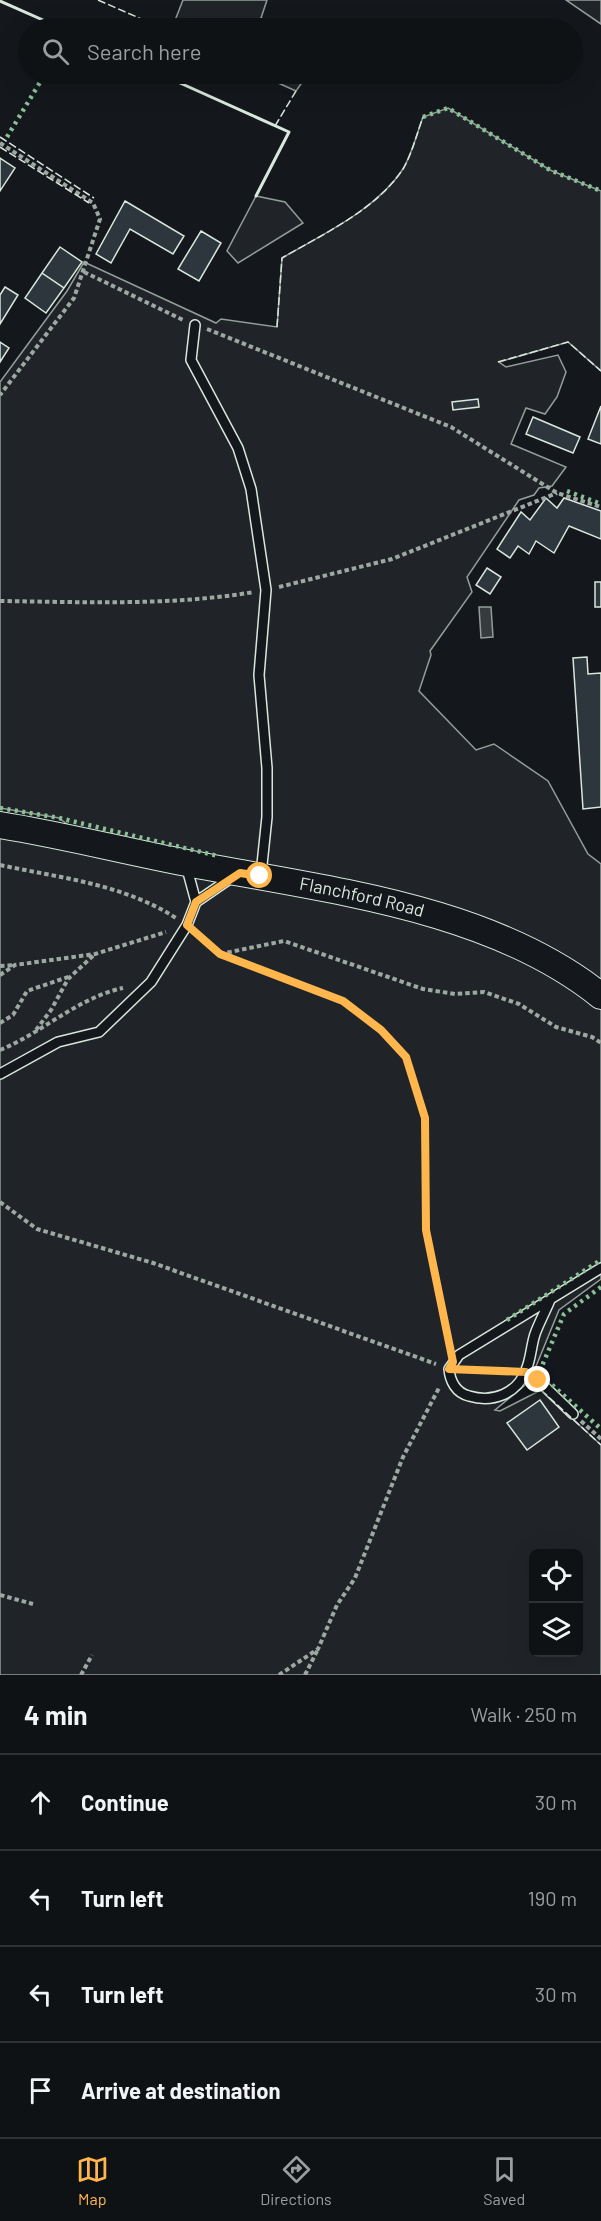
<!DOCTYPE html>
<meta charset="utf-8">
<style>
body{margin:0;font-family:Barlow,sans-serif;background:#181b1e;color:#f1f3f6}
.controls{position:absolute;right:18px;bottom:18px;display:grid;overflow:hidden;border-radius:9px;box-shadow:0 6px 24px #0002}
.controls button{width:54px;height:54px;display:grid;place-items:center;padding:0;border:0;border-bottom:2px solid #2f3234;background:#0f1215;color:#f1f3f6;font:30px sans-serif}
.stop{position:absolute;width:18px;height:18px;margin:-14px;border:4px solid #ffb74d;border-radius:50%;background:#fff}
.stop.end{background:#ffb74d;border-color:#fff;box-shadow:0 2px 6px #0008}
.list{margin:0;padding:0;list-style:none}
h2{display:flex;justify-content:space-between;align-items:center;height:78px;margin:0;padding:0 24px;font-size:26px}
h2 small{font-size:20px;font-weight:400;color:#9b9ea0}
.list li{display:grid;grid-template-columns:39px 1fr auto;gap:18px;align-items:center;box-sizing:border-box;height:96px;padding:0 24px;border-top:2px solid #2f3234}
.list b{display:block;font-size:22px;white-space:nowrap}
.list em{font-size:20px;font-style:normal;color:#9b9ea0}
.icon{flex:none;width:33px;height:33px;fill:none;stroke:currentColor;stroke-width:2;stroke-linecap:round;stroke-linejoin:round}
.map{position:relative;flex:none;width:601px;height:1675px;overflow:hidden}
.search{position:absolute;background:#0f1215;box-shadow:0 6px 24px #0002;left:18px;right:18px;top:18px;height:66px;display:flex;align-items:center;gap:15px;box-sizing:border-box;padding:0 21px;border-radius:33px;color:#9b9ea0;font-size:22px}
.sheet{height:462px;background:#0f1215}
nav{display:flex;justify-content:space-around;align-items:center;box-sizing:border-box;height:84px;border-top:2px solid #2f3234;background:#0f1215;font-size:16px;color:#9b9ea0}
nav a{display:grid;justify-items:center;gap:3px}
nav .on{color:#ffb74d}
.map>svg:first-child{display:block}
.green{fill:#202428;stroke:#939e99;stroke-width:1.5;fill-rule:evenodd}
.water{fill:#363b3e;stroke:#939e99;stroke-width:1.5}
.building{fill:#2c363c;stroke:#d8e6dc;stroke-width:1.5}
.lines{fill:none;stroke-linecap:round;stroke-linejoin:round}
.lane-casing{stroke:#d8e6dc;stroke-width:12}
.secondary-casing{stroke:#d8e6dc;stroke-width:28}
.path{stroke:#9da8a2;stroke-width:4;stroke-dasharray:4.5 3;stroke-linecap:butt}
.lane{stroke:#14181c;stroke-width:9}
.secondary{stroke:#14181c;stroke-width:26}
.hedge{stroke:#8ac095;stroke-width:4.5;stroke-dasharray:3 4.5;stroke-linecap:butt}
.fence{stroke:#d8e6dc;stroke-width:1.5;stroke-dasharray:8 3;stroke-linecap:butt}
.wall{stroke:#d8e6dc;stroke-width:3}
.route{stroke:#ffb74d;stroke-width:8}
.labels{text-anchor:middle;stroke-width:4.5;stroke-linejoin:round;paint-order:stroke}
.street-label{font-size:18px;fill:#d8e6dc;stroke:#14181c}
</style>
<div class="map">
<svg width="601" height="1675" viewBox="0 0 601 1675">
<rect width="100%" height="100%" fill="#14181c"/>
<path class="green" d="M183,0h84l-6,18 28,10h-117z
M566,0h35v24z
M258,74h50l-12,17z
M448,108l102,62 51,21v180l-33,-29 -69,20 7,5 52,-12 8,17 -9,25 -12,17 -19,-6 -15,36 55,23 -14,19 -13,2 -5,7 -15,5 -52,77 5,15 -42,59 1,4 -12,36 57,59 18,-6 54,37 40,73 13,10v415l-42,31 -29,71 -35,29 5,1 41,-21 60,55v230h-601v-838l106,17 -47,-36 -59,-10v-426l67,-91 17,-29 132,61 5,-4 56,8 5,-69c41,-24 94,-48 121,-89 9,-15 14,-36 20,-52zM534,1554h44v98h-44z
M256,196l29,6 18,21 -65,40 -11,-12z"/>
<path class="water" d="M479,607h12l2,30 -12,1z"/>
<path class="building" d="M0,158l15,10 -15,23z
M125,201l59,35 -11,18 -43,-25 -19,34 -15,-9z
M201,231l20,12 -22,38 -21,-12z
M60,247l22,15 -18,26 -22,-15z
M42,273l22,15 -18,25 -21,-15z
M5,287l13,8 -18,29v-29z
M0,342l9,6 -9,14z
M478,399l1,8 -26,3 -1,-8z
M601,406v38l-13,-5z
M533,417l47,20 -7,16 -47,-19z
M546,498l11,10 7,-10 37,13v28l-32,-13 -15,27 -18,-12 -7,13 -11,-8 -8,12 -13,-9 24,-37 9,8z
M487,568l14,9 -11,17 -14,-9z
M595,582h6v25h-6z
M587,657l1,17 13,-1v134l-18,2 -10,-151z
M540,1400l19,27 -32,23 -20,-27z"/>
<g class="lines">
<g class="lane-casing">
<path id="lane" d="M195,325l-4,35 47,88 13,41 15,101 -7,85 8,93v49l-6,57
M186,865l10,37
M0,1074l58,-32 41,-10 52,-50 36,-57 9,-23 38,-26
M550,1300c-5,12 -11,23 -15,34 -4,12 -4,25 -9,36 -9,24 -33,33 -57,26 -13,-3 -19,-15 -20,-27l10,-14 142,-87
M526,1372l12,8 35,34"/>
</g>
<g class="secondary-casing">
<g id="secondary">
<path id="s1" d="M0,825c63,10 124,26 187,38 137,27 302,43 414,133"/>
</g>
</g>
<path class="path" d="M0,143l93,60 7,16 -26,79 -74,97
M84,272l99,48
M207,329l244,98 106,66 44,14
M279,587l113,-28 165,-66
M0,601c84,1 171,5 254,-9
M0,865c61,13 123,19 176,53
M196,934l24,20 123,47 38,29 25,27 19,61 1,112 24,115
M220,954l64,-13 139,48 32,5 29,-2 35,12 37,23 36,10 9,6
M0,966l14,-1
M0,975l15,-10 80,-11 71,-22
M0,1023l13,-8 14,-24 44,-15
M36,1030l15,-20 17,-31 27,-25
M0,1050c42,-17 77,-52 123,-62
M0,1202l37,27 116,34 283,101
M467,1370l43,1
M581,1421l20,18
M0,1595l33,9
M81,1675l11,-20
M279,1675l39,-26 19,-44 18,-27 48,-121 37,-71
M305,1675l12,-24"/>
<use href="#lane" class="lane"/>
<use href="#secondary" class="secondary"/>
<path class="hedge" d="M423,117l25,-9 102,62 51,21
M7,137l38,-63
M567,491l34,13
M0,808l59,10 159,38
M601,1287l-37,27 -25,59 62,56
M507,1320l94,-60"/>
<path class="fence" d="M98,0l64,28
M275,126l21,-35
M0,137l94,61
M0,147l89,56
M277,327l5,-69c41,-24 94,-48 121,-89 9,-15 14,-36 20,-52
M498,362l70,-20 33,29
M541,1390l60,55"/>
<path class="wall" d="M0,1l61,27
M160,74l129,58 -33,64"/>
</g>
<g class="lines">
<path class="route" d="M260,876l-20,-3 -44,29 -9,23 33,29 123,47 38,29 25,27 19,61 1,112 27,132 -4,7 77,3 12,8"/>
</g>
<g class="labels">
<g class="street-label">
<text dy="6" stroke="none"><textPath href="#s1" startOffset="369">Flanchford Road</textPath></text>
</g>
</g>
</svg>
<div class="controls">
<button><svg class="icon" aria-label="locate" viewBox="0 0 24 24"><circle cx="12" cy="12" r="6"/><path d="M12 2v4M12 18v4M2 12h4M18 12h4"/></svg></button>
<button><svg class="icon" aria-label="layers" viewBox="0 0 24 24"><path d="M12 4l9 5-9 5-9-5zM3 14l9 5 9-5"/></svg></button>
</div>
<div class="stop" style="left:260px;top:876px"></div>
<div class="stop end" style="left:538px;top:1380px"></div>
<div class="search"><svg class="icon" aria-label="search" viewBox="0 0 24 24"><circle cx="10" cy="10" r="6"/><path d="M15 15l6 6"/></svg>Search here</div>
</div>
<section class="sheet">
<h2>4 min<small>Walk · 250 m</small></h2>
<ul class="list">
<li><svg class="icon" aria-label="ahead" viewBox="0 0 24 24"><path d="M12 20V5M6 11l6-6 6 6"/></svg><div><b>Continue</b></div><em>30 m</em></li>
<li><svg class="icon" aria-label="left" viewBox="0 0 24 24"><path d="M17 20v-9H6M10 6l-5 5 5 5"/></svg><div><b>Turn left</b></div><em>190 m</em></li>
<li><svg class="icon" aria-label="left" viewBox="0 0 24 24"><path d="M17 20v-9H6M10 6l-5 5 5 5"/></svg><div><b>Turn left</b></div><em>30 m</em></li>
<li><svg class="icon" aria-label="arrive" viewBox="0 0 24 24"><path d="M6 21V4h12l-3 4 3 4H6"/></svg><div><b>Arrive at destination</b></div></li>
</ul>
</section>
<nav>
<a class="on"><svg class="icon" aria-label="map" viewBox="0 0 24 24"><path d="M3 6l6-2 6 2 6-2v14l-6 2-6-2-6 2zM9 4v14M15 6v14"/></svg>Map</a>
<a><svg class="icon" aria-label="directions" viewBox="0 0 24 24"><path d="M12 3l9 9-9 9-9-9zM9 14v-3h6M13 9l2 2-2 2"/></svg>Directions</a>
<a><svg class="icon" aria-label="saved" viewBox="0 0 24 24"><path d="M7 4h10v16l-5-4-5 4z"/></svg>Saved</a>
</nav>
